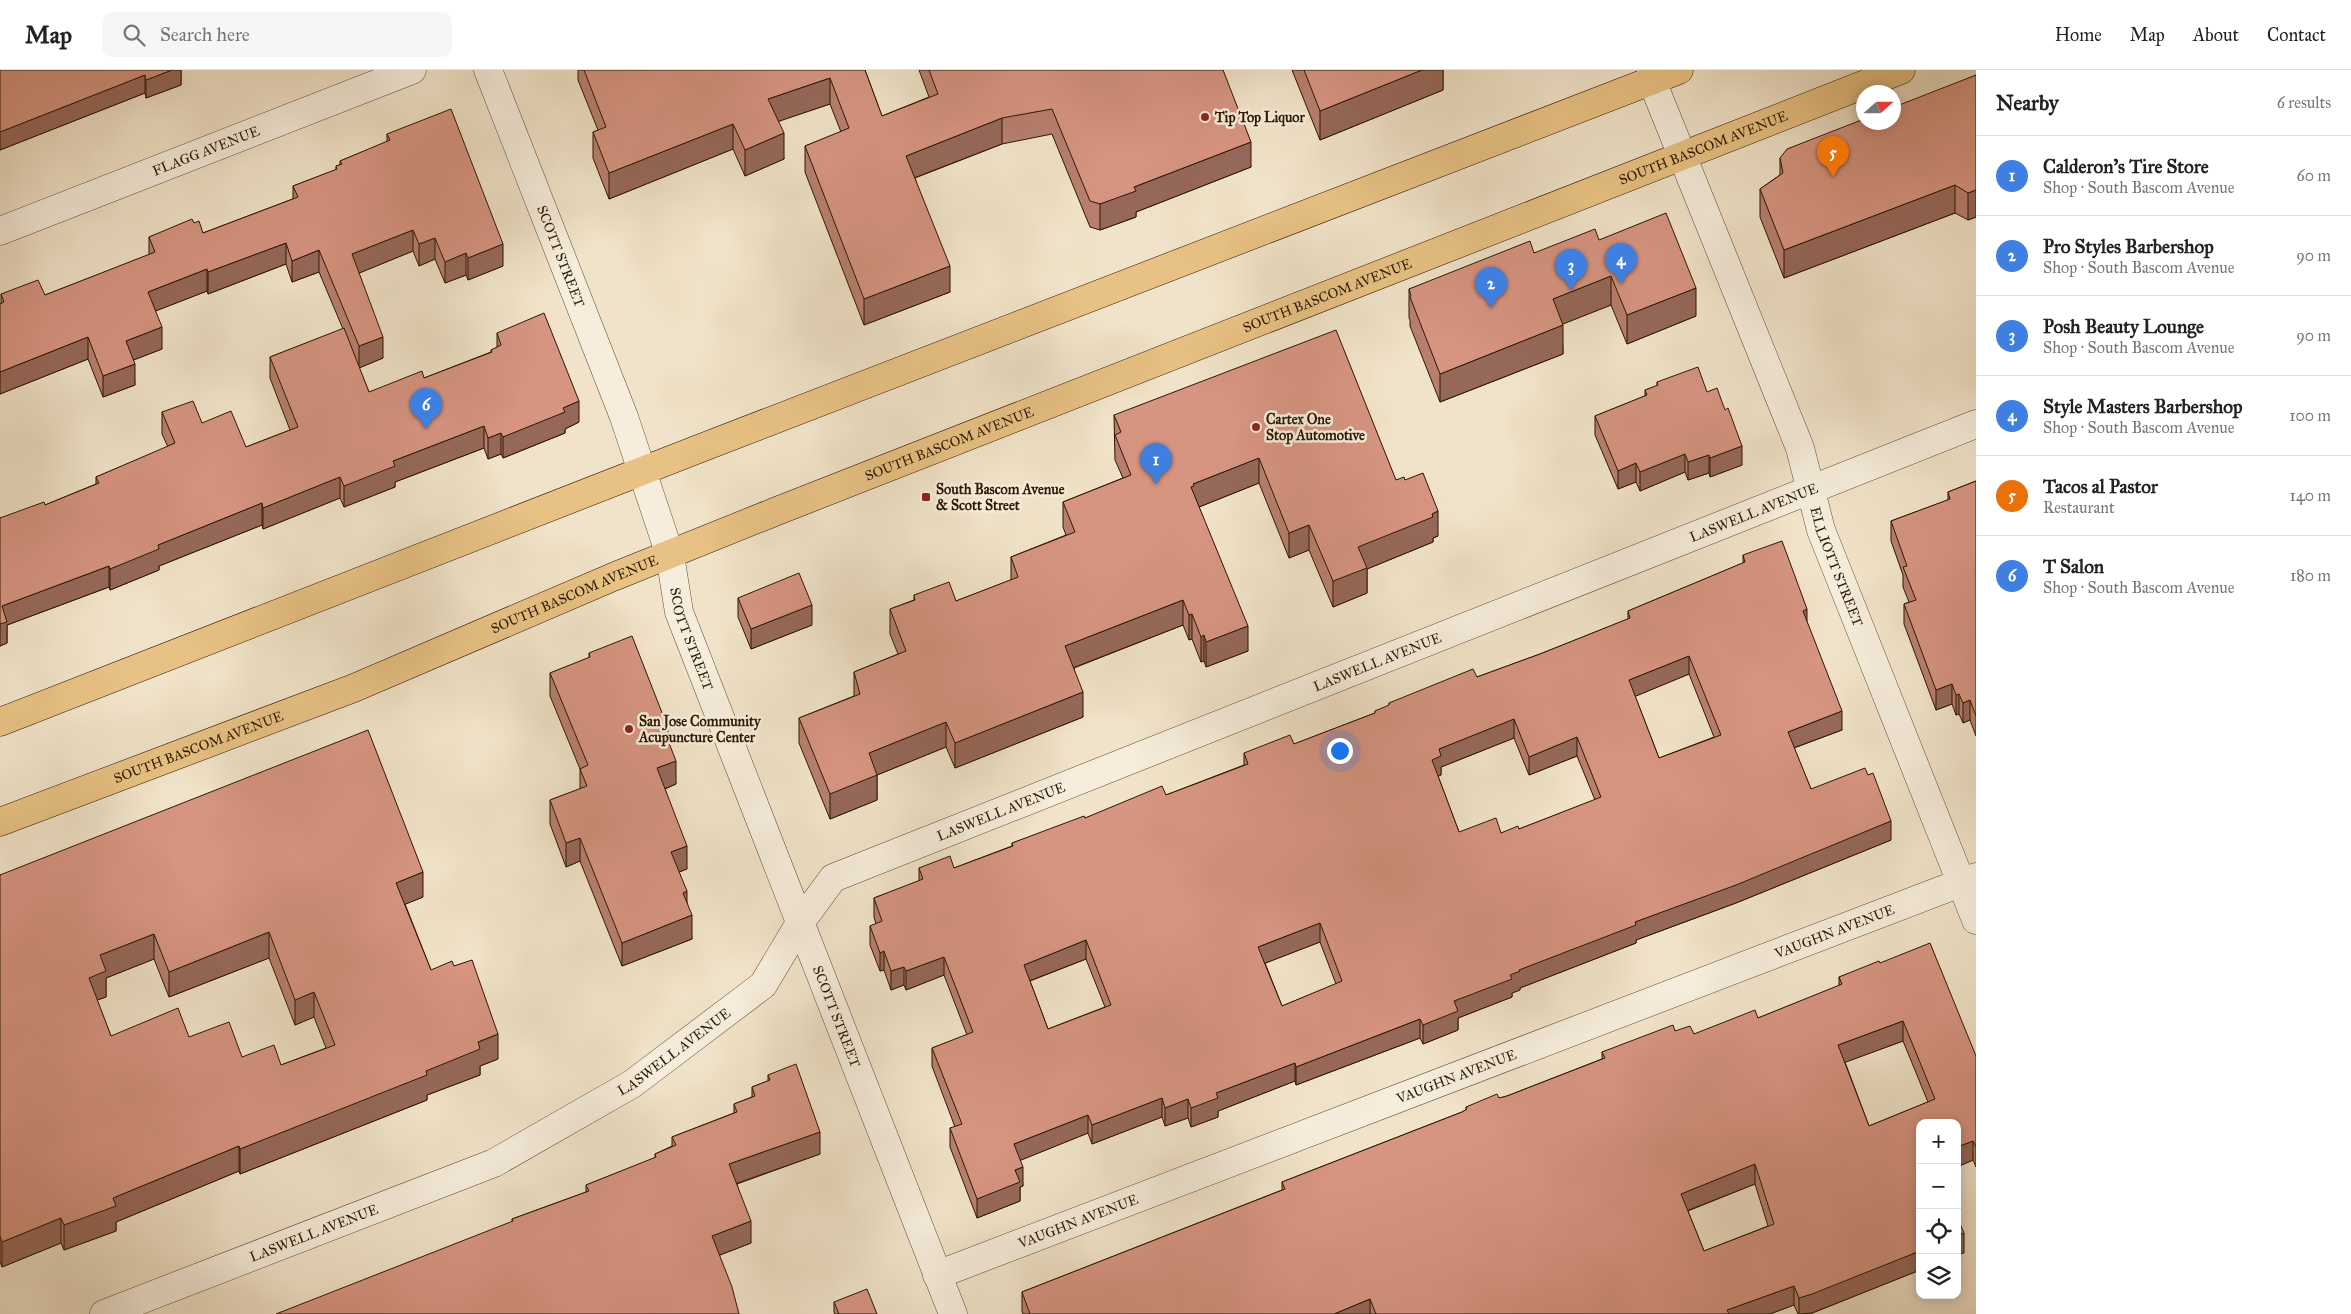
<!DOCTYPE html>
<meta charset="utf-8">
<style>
body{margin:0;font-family:"IM FELL Great Primer",serif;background:#f6f6f6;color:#222}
.controls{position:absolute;right:15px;bottom:15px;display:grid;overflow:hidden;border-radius:10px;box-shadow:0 2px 12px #0003}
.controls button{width:45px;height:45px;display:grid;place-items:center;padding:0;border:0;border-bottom:1px solid #e0e0e0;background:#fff;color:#222;font:25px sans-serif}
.compass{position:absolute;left:1856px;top:15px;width:45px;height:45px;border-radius:50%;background:#fff;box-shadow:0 2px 12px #0003;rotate:69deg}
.you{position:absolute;left:1339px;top:680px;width:18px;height:18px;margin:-12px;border:4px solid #fff;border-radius:50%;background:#1a73e8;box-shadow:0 0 0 8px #1a73e833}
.badge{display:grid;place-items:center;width:32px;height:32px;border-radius:50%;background:#8f2418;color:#fff;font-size:16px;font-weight:700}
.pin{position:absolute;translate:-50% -41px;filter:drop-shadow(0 1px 2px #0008)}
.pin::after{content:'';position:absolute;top:26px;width:18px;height:15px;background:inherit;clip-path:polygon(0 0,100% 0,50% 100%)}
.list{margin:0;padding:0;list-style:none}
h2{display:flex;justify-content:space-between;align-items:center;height:65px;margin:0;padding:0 20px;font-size:21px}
h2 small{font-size:16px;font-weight:400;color:#767676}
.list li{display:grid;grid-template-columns:32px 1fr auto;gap:15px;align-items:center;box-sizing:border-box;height:80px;padding:0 20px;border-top:1px solid #e0e0e0}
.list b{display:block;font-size:19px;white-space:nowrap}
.list p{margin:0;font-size:16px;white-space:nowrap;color:#767676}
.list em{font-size:16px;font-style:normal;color:#767676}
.icon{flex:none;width:28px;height:28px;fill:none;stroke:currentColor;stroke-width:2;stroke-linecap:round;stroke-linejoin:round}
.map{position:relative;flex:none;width:1976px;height:1244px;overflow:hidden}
header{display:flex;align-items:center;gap:30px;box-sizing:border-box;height:70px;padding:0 25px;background:#fff;border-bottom:1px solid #e0e0e0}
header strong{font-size:24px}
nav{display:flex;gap:28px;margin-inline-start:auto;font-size:18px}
.search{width:350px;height:45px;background:#f6f6f6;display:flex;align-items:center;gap:12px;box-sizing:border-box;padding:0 18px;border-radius:10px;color:#767676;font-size:19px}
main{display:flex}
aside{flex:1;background:#fff}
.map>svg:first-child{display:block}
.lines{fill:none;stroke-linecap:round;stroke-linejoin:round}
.street-casing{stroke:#5d4a32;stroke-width:29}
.primary-casing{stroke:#2c1700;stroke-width:29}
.street{stroke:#f6eddc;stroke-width:28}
.primary{stroke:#e8c284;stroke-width:28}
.wall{fill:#b87f6f;stroke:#2c1700;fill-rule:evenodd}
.shaded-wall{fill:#96685a;stroke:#2c1700}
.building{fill:#d69481;stroke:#2c1700;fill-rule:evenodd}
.poi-dot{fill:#8f2418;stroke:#f6eddc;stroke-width:2}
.labels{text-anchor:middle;stroke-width:5;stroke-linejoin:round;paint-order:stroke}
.poi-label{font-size:14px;font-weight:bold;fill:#2c1700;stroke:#f6eddc;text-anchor:start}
.street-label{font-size:14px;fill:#2c1700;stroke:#f6eddc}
</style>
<header>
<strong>Map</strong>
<div class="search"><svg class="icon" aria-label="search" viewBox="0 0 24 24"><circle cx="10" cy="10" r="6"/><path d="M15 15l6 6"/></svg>Search here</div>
<nav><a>Home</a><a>Map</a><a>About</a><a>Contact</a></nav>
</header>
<main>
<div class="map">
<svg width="1976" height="1244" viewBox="0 0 1976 1244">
<rect width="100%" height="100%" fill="#f1e3c9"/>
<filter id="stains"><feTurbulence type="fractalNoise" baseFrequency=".004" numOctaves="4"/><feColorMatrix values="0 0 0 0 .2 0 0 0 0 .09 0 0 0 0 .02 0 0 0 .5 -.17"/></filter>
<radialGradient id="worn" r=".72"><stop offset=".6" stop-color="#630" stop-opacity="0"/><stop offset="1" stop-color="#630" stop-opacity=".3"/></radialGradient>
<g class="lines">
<g class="street-casing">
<g id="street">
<path id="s1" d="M488,0l136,347 46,138 9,57 274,702"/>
<path id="s2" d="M1651,0l1,11 148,367 21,82 155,390"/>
<path id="s3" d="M0,161l412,-161"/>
<path id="s4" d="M937,1205l1039,-398"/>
<path id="s5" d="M104,1244l390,-151 138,-79 131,-99 37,-62 33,-45 1143,-454"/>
</g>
</g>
<g class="primary-casing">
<g id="primary">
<path d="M0,652l701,-274 978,-378"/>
<path id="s6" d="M0,752l354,-134 259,-111 164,-66 1124,-441"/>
</g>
</g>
<use href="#street" class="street"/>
<use href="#primary" class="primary"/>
</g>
<path class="wall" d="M0,0h181v15l-35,13 -1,-5 -145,57z
M578,0h287l17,46 47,-19 -10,-27h304l28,97 -115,45v5l-36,13 -10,-3 -38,-93 -50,10 -87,34 35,114 -86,33 -59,-153v-26l36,-14 -11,-28 -52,17 6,38 -39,17 -12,-27 -124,50 -16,-41v-26l5,-2 -20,-50z
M1292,0h151v20l-123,50z
M1976,5v142l-8,3 -13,-7 -171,65 -24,-61v-28l20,-14v-17z
M387,64l116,132 -35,14 -2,-5 -21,8 -10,-24 -16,7 -6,-15 -54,22 24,85 -24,10 10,24 55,-14 67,-26v-2l6,-2v-15l82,89 -14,7v4l-62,25 -2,-4 -13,5 -4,-11 -89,34v5l-51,20 -4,-9 -77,31 -1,-4 -103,41v4l-49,20 -1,-3 -102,38v18l-7,3v-128l45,-13 51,-21v-7l72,-30 -6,-13v-22l40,11 44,24 44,-17 -20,-52v-21l73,-28 -24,-57 -27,10 -6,-18 -78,30 -1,-3 -52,20 7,38 -29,11 2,25 -32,12 -15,-38 -88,35v-90l1,-1v-9l44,1 104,-40v-18l45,-14 9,10 90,-34v-13l43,-16v-4l4,-1v-4l47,-19z
M1599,170l97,76 -69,28 -16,-39 -49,19 1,30 -123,48 -30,-76v-6l-1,-2v-29l125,-36z
M1657,312l50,10 35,73 -32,12 -1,-4 -21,7 -3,-8 -45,19 -4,-9 -18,7 -23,-54v-19l50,-20v-6l12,-4z
M1114,345l282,65h9l33,56 -5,2v4l-66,27v24l-34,14 -24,-57 -20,8 -30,-75 -60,24 49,144 -42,16 -2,-6 -3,1 -9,-23 -3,1 -6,-15 -109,43 9,49 -128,51 -9,-21 -69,28v25l-47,19 -31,-76v-25l55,-22v-24l44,-18 -8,-20v-25l24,-9v-5l42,6 55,-21v-23l55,-22 -3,-8v-25l60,-24 -8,-18z
M1976,411v255l-6,-16 -7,3 -4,-9 -3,1 -4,-11 -16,6 -32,-86v-20l5,-2 -6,-15v-12l-12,-34v-20l57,-21v-8z
M1743,485l64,68 35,107 -48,18 17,41 80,51 -155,63 -100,37v3l-116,45v2l-8,3v4l-54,21v12l-35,14 -3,-6 -124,47 -1,-4 -77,30v6l-27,10 -3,-9 -23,8 -3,-9 -70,27 -4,-11 -68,27 3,26 -3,1v14l-43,17 -27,-71v-19l5,-1 -23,-61v-18l35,-13 -23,-60 -38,15 -2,-5 -13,5 -7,-20 -4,1 -10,-26v-19l6,-2 -2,-7v-19l45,-17v-13h35l58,-22v-3l73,-25 81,-23 78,-30v-12l50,-9 81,-31v-2l14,-5v-3l88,-26 63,-23 88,-35v-8l115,-48zM1689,604l25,63 -55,21 -24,-62zM1514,668l15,37 48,-19 18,44 -76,29 -18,4 -42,-1 -21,-56 3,-1v-8zM1320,872l16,42 -54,22 -17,-43zM1086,889l19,48 -57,22 -18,-48z
M738,528l74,27 -61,24 -13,-32z
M589,583l79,87 8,44 -11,5 22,80 -8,3 8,31 5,36 -70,27 -42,-105 -14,6 -16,-43v-24l30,-11v-20l-30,-73v-23l39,-15z
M0,805l423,22 -18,7 26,66 67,89 -18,7v9l-53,20v5l-187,74 -1,-3 -123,51v9l-52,19 -3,-7 -59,24 -2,-5zM269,888l26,67 19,-8 12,31 -45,17 -39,-8 -53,-20 -78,-1 -14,-36 9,-3v-19l48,-19 15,38z
M1880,893l96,93v111l-3,-7 -16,7v-44h-37v147l-110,44h-12l-4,-9 -24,9h-747l-1,-3v-19l260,-102v-8l180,-70 4,-2v-3l41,-11 95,-37v-7l73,-21 19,3 64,-16 81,-32v-9zM1903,971l25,61 -59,24 -24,-64zM1755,1114l13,42 -64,25 -16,-40z
M768,1005l52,79 -83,30 14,59 -31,12 -208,-34v-2l74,-27v-7l69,-27v-4l17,-8v-9l62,-24v-9l18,-7v-10l16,-6z
M834,1232l43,12h-42l-1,-2z"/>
<path class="shaded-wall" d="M172,0h9v15l-35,13v-18z
M1422,0h21v20l-123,50v-29z
M145,5v18l-145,57v-18z
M830,8v26l-62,21v-26z
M1002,48v26l-96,37v-25z
M733,54v25l-124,50v-26z
M784,63v26l-39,17v-26z
M1251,72v25l-115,45v5l-36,13v-26l34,-17z
M1955,115v28l-171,65v-28z
M1976,120v27l-8,3v-27z
M413,160v21l-61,25v-22z
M435,168v21l-16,7v-22z
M286,173v21l-78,30v-22z
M503,174v22l-35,14v-22z
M319,180v22l-27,10v-21z
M466,183v22l-21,8v-21z
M950,196v26l-86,33v-26z
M207,199v22l-59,23v-22z
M1611,206v29l-58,23v-29z
M1696,218v28l-69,28v-29z
M1563,255v29l-123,48v-28z
M162,257v22l-36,14v-22z
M88,267v22l-88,35v-22z
M383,267v21l-24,10v-22z
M135,294v21l-32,12v-21z
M579,331v21l-14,7v4l-62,25v-21l60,-29z
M484,356v22l-89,34v5l-51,20v-21l49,-25z
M501,363v21l-13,5v-21z
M1742,376v19l-32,12v-19z
M1685,384v18l-45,19v-19z
M1709,385v18l-21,7v-18z
M1259,388v25l-65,26 -3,-22 2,-3z
M1636,393v19l-18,7v-18z
M340,407v21l-77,31v-21z
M262,433v22l-103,41v4l-49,20v-21l48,-24z
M1438,441v25l-5,2v4l-66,27v24l-34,14v-26l25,-34z
M1309,455v25l-20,8v-25z
M109,496v21l-102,38v18l-7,3v-22l2,-18z
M1183,530v25l-118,46v-25z
M812,535v20l-61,24v-20z
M1807,539v19l-4,-17z
M1192,544v25l-3,1v-25z
M1248,556v25l-42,16v-25z
M1204,565v26l-3,1v-25z
M1689,586v18l-60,25v-19z
M1952,614v20l-16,6v-20z
M1083,622v25l-128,51v-25z
M1959,624v20l-3,1v-20z
M1970,630v20l-7,3v-20z
M1842,641v19l-54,20v-18z
M1514,649v19l-73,29v8l-9,4v-19l7,-11z
M946,652v25l-69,28v25l-47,19v-25l39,-41z
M668,658v24l-4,-22z
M1577,667v19l-48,19v-18z
M676,691v23l-19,8v-24z
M1891,751v19l-155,63 -100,37v3l-116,45v2l-8,3v4l-54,21v12l-35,14v-19l31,-24 56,-26 9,-5 116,-48z
M580,768v23l-14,6v-24z
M687,776v23l-16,6v-23z
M423,802v25l-27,11v-25z
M687,821v24l-4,-22z
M692,845v24l-70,27v-23z
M1320,853v19l-62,24v-19z
M269,862v26l-100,39v-25z
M154,864v25l-48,19v19l-17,6v-25l11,-23z
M1086,870v19l-62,24v-18z
M884,881v19l-4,1v-18z
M944,887v18l-38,15v-19z
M904,897v18l-13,5v-19z
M314,922v25l-19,8v-25z
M1420,949v19l-124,47v-18z
M1903,951v20l-65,24v-20z
M498,964v25l-18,7v9l-53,20v5l-187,74v-25l186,-78 52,-29z
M1295,993v18l-77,30v6l-27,10v-19l25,-15z
M1162,1028v19l-70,27v-19z
M1188,1029v19l-23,8v-18z
M1088,1045v18l-74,30v-19z
M820,1062v22l-91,32v-22z
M1973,1071v19l-16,7v-20z
M239,1076v25l-123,51v9l-52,19v-25l49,-27z
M1755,1094v20l-74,29v-19z
M1023,1097v19l-3,1v14l-43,17v-19l38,-29z
M61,1148v25l-59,24v-25z
M751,1151v22l-39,15v-22z
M1964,1163v20l-7,2v-19z
M1920,1181v19l-108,43 -13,1v-16z
M1794,1216v19l-24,9h-43v-4z
M1370,1229v15h-36z"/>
<path class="building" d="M0,0h172l-26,10 -1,-5 -145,57z
M584,0h281l17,46 56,-22 -9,-24h294l28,72 -117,45 2,4 -36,13 -10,-3 -38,-92 -50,9 -96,38 44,110 -86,33 -59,-153 44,-18 -19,-50 -62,21 16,34 -39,17 -12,-26 -124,49 -16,-41 13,-5z
M1304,0h118l-102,41z
M1976,5v115l-8,3 -13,-8 -171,65 -24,-61 23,-16 -3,-15 7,-9 77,-30v3h30v-15z
M451,39l52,135 -35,14 -2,-5 -21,9 -10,-24 -16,6 -6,-14 -61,24 31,83 -24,9 -40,-96 -27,11 -6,-18 -78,29 -1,-3 -59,23 14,35 -36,14 9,23 -32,12 -15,-39 -88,35v-68l4,-2 -3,-8 37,-14 7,15 110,-43 -6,-15 43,-18 2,4 5,-2 4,12 95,-36 -5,-11 44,-17 -1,-3 6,-2 -2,-3 50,-21 -3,-6z
M1666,143l30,75 -69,27 -16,-39 -58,23 10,26 -123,49 -30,-77 1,-1 -2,-7 121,-48 4,12 61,-24 4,11z
M544,243l35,88 -16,7 2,4 -62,25 -2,-4 -13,5 -4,-12 -91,35 2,5 -51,20 -4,-9 -77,31 -1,-5 -104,42 1,4 -49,20 -1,-3 -107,40 5,16 -7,2v-106l44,-16 1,3 54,-22 -3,-6 79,-34 -13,-31 31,-11 9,22 29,-12 15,36 52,-20 -28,-70 74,-29 25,64 53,-21 2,7 68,-26 -1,-2 10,-5 -4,-12z
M1336,260l60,150 8,-3 1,3 18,-7 15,38 -6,3 1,3 -75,30 9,21 -34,13 -24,-56 -20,8 -30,-75 -66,26 1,2 -3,1 57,139 -42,16 -2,-7 -3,2 -9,-23 -3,1 -6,-15 -118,46 18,46 -128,51 -9,-21 -77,31 8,22 -47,19 -31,-76 61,-24 -6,-22 52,-21 -16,-42 25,-9 -1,-5 35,-13 7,19 62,-24 -7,-20 64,-25 -12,-30 68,-27 -16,-40 6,-3 -7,-17z
M1698,297l9,25 10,-4 8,22 3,-2 14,38 -32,12 -1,-3 -21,7 -3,-8 -45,18 -4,-9 -18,8 -23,-55 52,-21 -2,-5 13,-5 -1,-3z
M1976,411v235l-6,-16 -7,3 -4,-9 -3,1 -4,-11 -16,6 -32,-86 12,-4 -13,-33 4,-1 -16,-45 59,-22 -2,-7z
M1782,471l25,68 -4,2 39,100 -54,21 23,57 54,-21 3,7 5,-2 18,48 -155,64 -101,37 1,3 -117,45 1,1 -10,4 2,4 -58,22 4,10 -35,14 -3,-6 -124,48 -1,-4 -79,30 2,5 -27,10 -3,-9 -23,9 -3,-10 -70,27 -4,-10 -74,29 9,23 -8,3 5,12 -43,17 -27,-71 12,-4 -30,-76 41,-16 -29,-75 -38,14 -2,-4 -13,4 -7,-20 -4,2 -10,-27 12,-5 -8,-23 49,-19 -4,-11 31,-12 4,12 59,-22 -1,-3 72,-27 1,2 77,-32 4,9 82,-31 -4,-11 46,-18 4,9 81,-31v-2l14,-6v-2l84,-34 4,8 63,-23 90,-36 -2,-7 117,-49 -2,-7zM1689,586l32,79 -62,23 -30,-78zM1514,649l15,38 48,-20 24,60 -82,32 -1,-3 -17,7 -5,-15 -37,14 -27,-72 9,-4 -2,-7zM1320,853l22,58 -60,25 -24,-59zM1086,870l25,65 -63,24 -24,-64z
M799,503l13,32 -61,24 -13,-31z
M632,566l36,92 -4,2 12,31 -19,7 30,78 -16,6 16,39 -4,2 9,22 -70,28 -42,-105 -14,5 -16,-43 37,-14 -7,-17 8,-4 -38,-92 40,-16 -1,-4z
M368,660l55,142 -27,11 35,87 21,-9 2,5 18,-6 26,74 -20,8 2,7 -54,22 1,4 -187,74 -1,-3 -126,52 3,8 -52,19 -3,-7 -59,24 -2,-6v-361zM269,862l26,68 19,-8 21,53 -54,20 -7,-20 -32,12 -13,-35 -40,15 -11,-29 -67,28 -22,-58 17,-7 -6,-16 54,-21 15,38z
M1930,873l46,113v91l-3,-6 -16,6v-24h-37v128l-108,43 -13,4 -5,-12 -67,24 2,4h-353l-6,-15 -36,15h-304l-8,-22 263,-103 -3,-7 180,-70 5,-3 -1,-2 31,-13 2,4 8,-2 98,-38 -3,-6 71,-27 2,6 15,-5 4,8 61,-24 3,8 84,-34 -3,-7 40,-16 1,2zM1903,951l32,78 -66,27 -31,-81zM1755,1094l19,60 -70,27 -23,-57z
M796,994l24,68 -91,32 22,57 -39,15 20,51 7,27h-463l237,-93 -1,-2 77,-28 -3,-6 70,-28 -1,-3 21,-9 -4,-8 65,-25 -3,-8 21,-8 -3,-9 18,-7 -2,-5z
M1957,1147l7,16 -7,3z
M867,1219l10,25h-38l-5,-12z"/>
<g class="poi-dot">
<circle cx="1205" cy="47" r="5"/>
<circle cx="1256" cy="357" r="5"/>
<rect x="921" y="422" width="10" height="10" rx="2.5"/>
<circle cx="629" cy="659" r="5"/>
</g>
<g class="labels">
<g class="poi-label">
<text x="1215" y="52">Tip Top Liquor</text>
<text x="1266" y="354">Cartex One<tspan x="1266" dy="16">Stop Automotive</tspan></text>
<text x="936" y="424">South Bascom Avenue<tspan x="936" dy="16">&amp; Scott Street</tspan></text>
<text x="639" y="656">San Jose Community<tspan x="639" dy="16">Acupuncture Center</tspan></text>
</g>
<g class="street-label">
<text dy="5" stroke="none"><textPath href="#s6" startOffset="1832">SOUTH BASCOM AVENUE</textPath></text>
<text dy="5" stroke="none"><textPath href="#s3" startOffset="221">FLAGG AVENUE</textPath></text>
<text dy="5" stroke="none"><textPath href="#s1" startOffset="200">SCOTT STREET</textPath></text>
<text dy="5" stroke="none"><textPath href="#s6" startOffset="1428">SOUTH BASCOM AVENUE</textPath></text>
<text dy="5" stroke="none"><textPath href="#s6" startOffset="1022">SOUTH BASCOM AVENUE</textPath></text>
<text dy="5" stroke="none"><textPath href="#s5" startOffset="1860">LASWELL AVENUE</textPath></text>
<text dy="5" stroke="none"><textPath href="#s2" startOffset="531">ELLIOTT STREET</textPath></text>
<text dy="5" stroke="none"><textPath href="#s6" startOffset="618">SOUTH BASCOM AVENUE</textPath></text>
<text dy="5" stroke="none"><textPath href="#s1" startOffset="605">SCOTT STREET</textPath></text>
<text dy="5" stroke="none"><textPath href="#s5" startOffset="1455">LASWELL AVENUE</textPath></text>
<text dy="5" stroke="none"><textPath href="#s6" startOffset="212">SOUTH BASCOM AVENUE</textPath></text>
<text dy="5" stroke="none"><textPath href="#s5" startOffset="1050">LASWELL AVENUE</textPath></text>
<text dy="5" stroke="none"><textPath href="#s4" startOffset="961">VAUGHN AVENUE</textPath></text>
<text dy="5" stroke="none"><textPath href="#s1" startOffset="1010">SCOTT STREET</textPath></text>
<text dy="5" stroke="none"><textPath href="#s5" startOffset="630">LASWELL AVENUE</textPath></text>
<text dy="5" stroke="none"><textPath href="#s4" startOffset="556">VAUGHN AVENUE</textPath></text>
<text dy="5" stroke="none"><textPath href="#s4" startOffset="151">VAUGHN AVENUE</textPath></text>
<text dy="5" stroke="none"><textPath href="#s5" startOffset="225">LASWELL AVENUE</textPath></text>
</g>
</g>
<rect width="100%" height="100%" filter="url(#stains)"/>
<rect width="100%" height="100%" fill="url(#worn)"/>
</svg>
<div class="controls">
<button>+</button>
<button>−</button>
<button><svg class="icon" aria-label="locate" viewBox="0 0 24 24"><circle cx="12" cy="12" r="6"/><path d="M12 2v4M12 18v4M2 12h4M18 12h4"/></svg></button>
<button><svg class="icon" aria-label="layers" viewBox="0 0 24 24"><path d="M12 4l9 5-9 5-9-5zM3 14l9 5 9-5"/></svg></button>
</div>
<svg class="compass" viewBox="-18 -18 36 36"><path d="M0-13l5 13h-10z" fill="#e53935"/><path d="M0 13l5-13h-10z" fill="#767676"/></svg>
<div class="you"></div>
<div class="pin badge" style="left:1156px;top:414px;background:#3f7fe0">1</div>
<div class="pin badge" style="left:1491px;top:238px;background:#3f7fe0">2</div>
<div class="pin badge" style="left:1571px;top:220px;background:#3f7fe0">3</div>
<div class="pin badge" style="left:1621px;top:214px;background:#3f7fe0">4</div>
<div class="pin badge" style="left:1833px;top:107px;background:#e8710a">5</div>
<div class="pin badge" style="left:426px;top:359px;background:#3f7fe0">6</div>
</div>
<aside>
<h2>Nearby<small>6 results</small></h2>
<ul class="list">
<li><span class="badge" style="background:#3f7fe0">1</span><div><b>Calderon's Tire Store</b><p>Shop · South Bascom Avenue</p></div><em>60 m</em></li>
<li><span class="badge" style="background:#3f7fe0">2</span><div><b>Pro Styles Barbershop</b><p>Shop · South Bascom Avenue</p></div><em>90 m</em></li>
<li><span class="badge" style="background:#3f7fe0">3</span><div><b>Posh Beauty Lounge</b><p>Shop · South Bascom Avenue</p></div><em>90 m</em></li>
<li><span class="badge" style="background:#3f7fe0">4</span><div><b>Style Masters Barbershop</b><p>Shop · South Bascom Avenue</p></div><em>100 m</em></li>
<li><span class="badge" style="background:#e8710a">5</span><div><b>Tacos al Pastor</b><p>Restaurant</p></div><em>140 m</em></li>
<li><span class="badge" style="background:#3f7fe0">6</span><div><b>T Salon</b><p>Shop · South Bascom Avenue</p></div><em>180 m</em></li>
</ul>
</aside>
</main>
